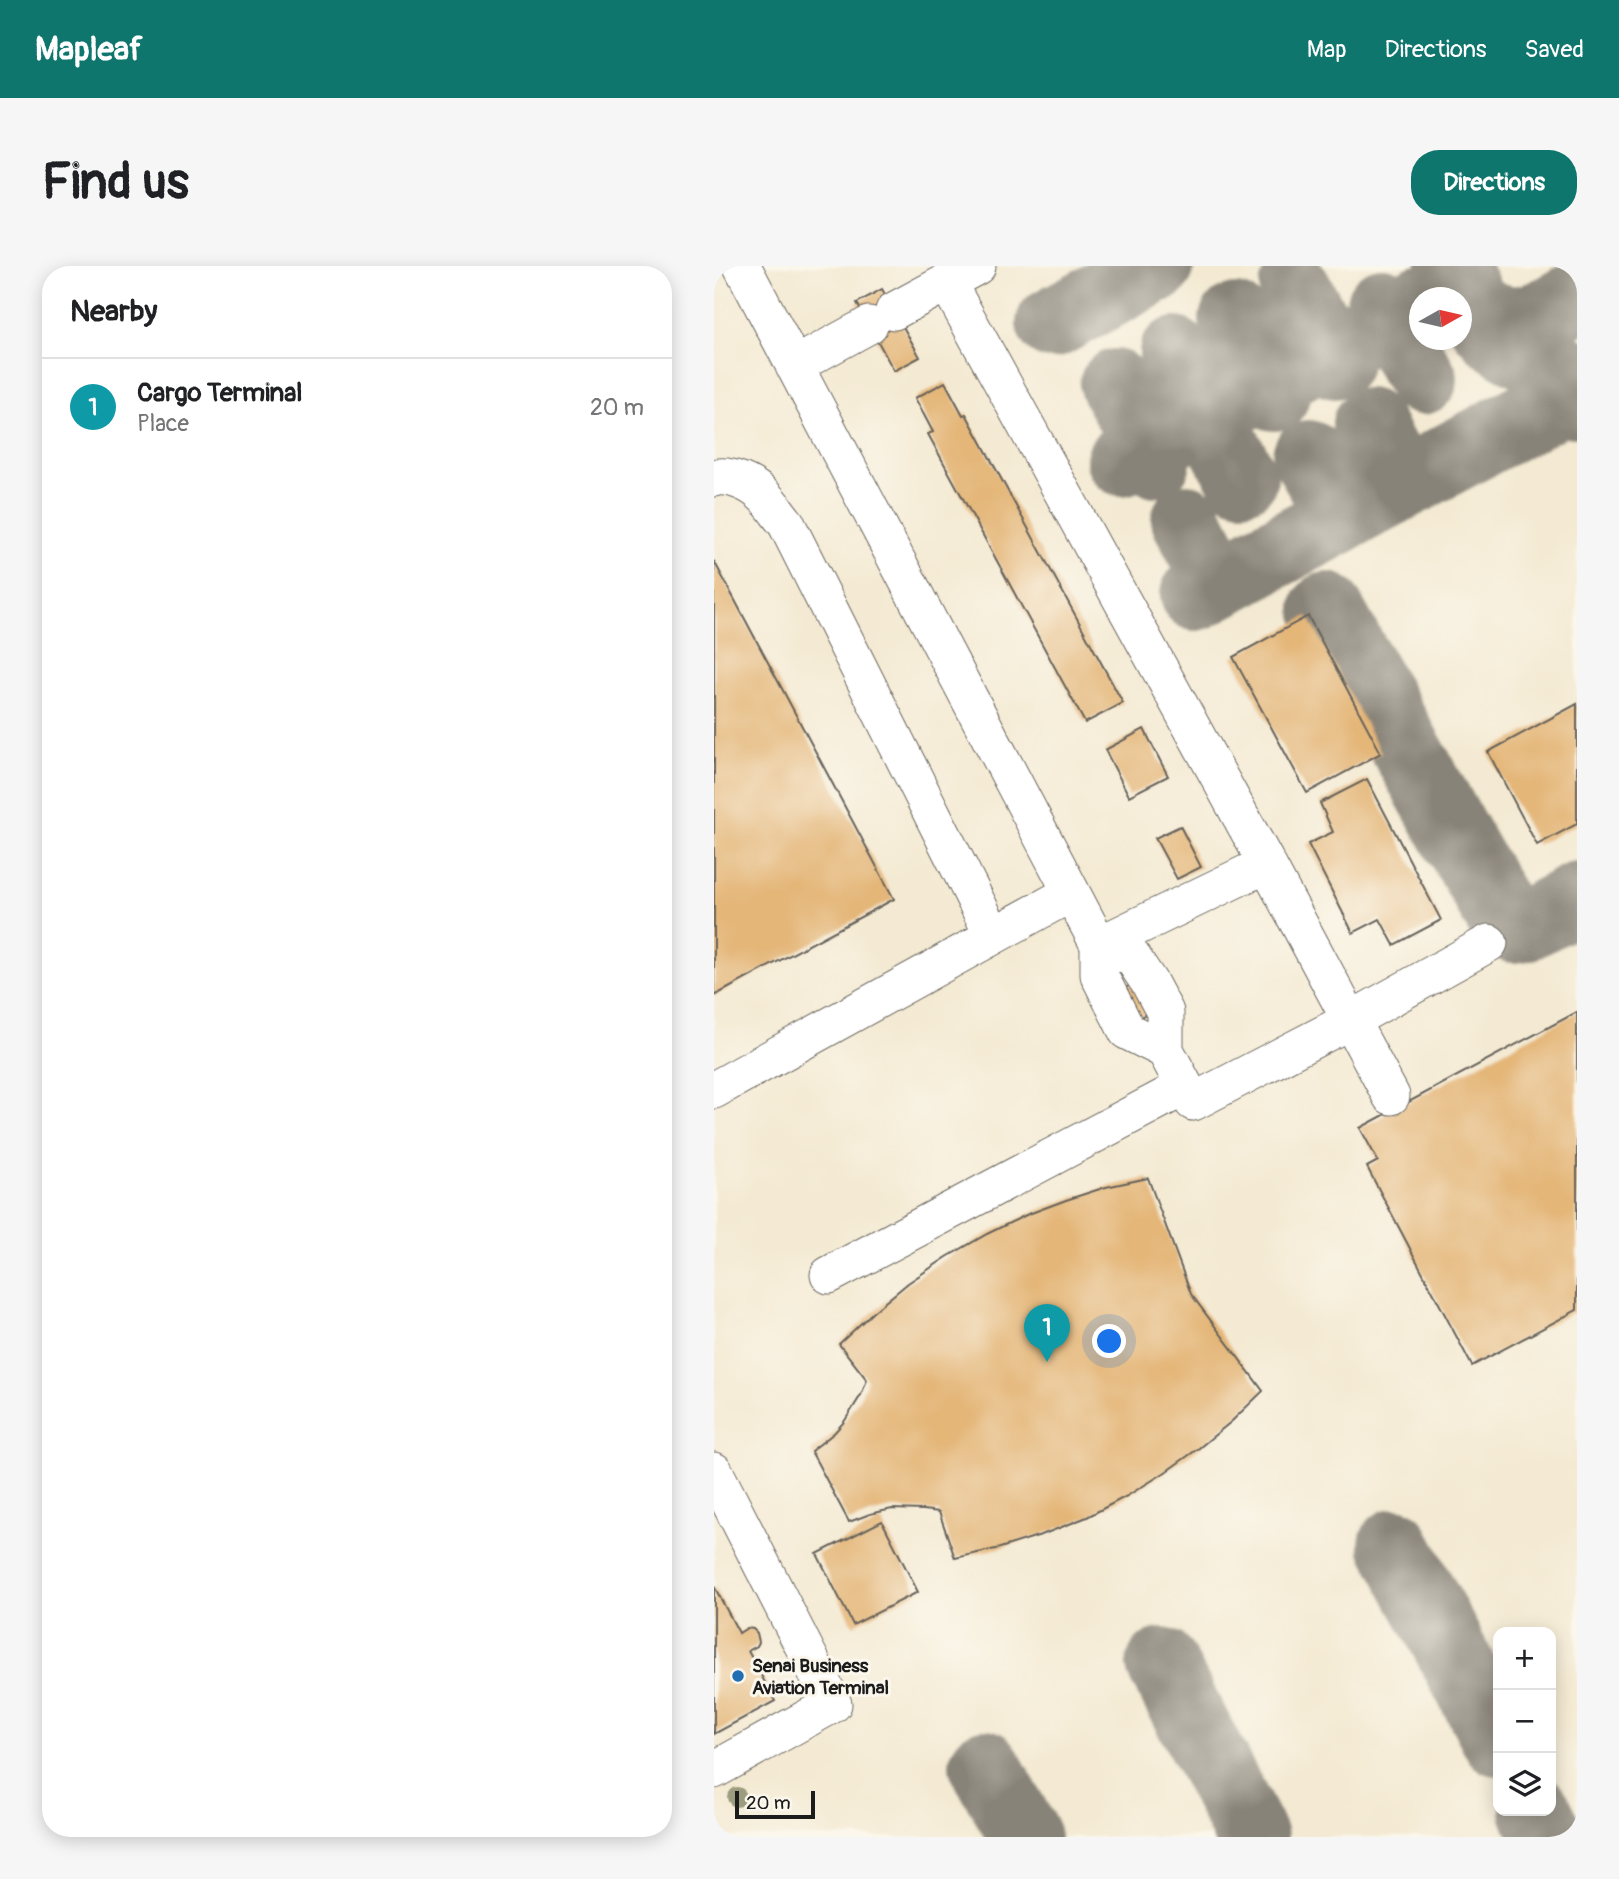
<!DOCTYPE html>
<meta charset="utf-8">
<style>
body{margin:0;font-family:Pangolin,sans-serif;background:#f6f6f6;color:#202124}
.controls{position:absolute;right:21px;bottom:21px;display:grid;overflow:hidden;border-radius:14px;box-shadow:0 4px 18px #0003}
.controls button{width:63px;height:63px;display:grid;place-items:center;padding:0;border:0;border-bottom:2px solid #e0e0e0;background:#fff;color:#202124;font:35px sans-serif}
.compass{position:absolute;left:695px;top:21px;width:63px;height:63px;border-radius:50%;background:#fff;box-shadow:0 4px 18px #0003;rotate:82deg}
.scale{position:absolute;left:21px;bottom:18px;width:80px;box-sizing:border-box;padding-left:7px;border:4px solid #1c1c1c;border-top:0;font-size:19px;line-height:24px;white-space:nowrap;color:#1c1c1c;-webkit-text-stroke:5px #fbf7ec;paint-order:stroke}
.you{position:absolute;left:396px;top:1076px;width:24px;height:24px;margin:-18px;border:5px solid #fff;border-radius:50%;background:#1a73e8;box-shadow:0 0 0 10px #1a73e833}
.badge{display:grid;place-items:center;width:46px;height:46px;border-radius:50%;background:#0f766e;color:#fff;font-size:23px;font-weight:700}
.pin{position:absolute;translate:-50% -58px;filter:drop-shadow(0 2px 4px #0008)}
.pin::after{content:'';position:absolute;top:37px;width:24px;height:21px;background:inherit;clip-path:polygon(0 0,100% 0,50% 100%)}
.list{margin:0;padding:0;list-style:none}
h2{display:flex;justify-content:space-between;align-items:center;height:91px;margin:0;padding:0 28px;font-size:30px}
h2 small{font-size:23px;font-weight:400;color:#757577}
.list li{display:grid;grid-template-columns:46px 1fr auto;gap:21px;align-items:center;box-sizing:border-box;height:98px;padding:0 28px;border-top:2px solid #e0e0e0}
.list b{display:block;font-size:26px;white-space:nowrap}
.list p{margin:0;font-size:23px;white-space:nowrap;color:#757577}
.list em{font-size:23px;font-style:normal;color:#757577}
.icon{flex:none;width:38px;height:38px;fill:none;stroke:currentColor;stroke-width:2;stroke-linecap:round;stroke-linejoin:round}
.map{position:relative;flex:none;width:863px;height:1571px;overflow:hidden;border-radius:28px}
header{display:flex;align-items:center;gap:42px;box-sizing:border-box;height:98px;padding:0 35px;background:#0f766e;color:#fff}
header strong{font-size:33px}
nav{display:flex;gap:38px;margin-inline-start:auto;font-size:24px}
.intro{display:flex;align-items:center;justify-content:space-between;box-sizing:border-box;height:168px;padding:0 42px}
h1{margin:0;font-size:49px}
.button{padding:18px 32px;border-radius:28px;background:#0f766e;color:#fff;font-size:24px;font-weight:700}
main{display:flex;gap:42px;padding:0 42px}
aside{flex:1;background:#fff;border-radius:28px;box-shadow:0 4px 18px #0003}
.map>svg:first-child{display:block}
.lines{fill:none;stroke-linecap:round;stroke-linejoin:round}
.taxiway{stroke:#888378;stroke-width:72}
.building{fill:#e4b678}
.minor-casing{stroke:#68645c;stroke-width:39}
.minor{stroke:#fff;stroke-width:37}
.tree{fill:#9c9c7e}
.poi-dot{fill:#1f6fb2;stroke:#fbf7ec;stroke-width:2.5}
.labels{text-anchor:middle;stroke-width:6;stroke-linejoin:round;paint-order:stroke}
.poi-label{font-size:19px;font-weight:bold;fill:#1c1c1c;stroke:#fbf7ec;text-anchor:start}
</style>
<header>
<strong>Mapleaf</strong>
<nav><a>Map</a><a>Directions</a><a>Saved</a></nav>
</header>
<div class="intro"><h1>Find us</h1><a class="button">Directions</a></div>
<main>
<aside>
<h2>Nearby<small></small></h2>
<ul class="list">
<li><span class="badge" style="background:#0f9aa8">1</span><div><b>Cargo Terminal</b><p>Place</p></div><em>20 m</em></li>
</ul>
</aside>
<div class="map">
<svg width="863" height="1571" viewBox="0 0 863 1571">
<rect width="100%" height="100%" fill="#fbf7ec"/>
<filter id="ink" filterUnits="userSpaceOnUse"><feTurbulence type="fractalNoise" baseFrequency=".0143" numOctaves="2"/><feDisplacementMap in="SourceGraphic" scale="14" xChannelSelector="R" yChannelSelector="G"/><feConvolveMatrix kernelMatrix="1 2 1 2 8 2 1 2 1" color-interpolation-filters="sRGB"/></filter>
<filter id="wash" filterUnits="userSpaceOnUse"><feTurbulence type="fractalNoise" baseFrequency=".00686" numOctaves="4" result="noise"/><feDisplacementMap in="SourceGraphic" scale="28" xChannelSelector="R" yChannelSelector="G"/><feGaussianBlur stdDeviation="1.57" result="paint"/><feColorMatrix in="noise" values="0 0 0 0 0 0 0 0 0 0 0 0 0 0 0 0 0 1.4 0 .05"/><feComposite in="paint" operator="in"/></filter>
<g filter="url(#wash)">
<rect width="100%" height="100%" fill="#f4ead3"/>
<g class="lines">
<path class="taxiway" d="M738,0c15,28 28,63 57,79 25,15 44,15 68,35
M581,22l27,48 10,6 12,-1 -9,14v8
M752,32c9,11 19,17 33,21 30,9 53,-9 78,-23
M668,38l-4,16 -5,6 12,-1 7,4 30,50
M521,54l27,50 12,5 8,-1 -5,8 -3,13
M338,57l106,-57
M461,87l27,49 11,5 9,-1 -4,6 -3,16
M401,119l26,47 8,6 13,1 -5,9 -2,13
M479,156l8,-1 14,7 27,49
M654,158l24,45c7,8 12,9 23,9
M594,190l26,47 13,8 8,-1
M408,194l298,-159
M473,254l26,49 13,7 7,-1
M482,329l354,-190 15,-4 12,1
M613,342l177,314 10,5 12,-2 51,-27
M681,1278l103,196
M448,1398l90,173
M271,1499l40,72
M822,1545l13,26"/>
</g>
<g id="blocks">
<path class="building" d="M168,23l38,68 -26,14 -37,-68z
M231,116l18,33 3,-1 157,289 -38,20 -157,-289 5,-2 -18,-34z
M0,295l180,338 -180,97z
M594,350l73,137 -74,40 -74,-136z
M863,438v120l-40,21 -49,-93z
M430,463l24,47 -39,20 -24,-46z
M653,513l74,141 -47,25 -14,-26 -27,14 -45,-89 25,-12 -13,-29z
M466,560l21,41 -24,12 -22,-41z
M418,718l17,28 -20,12 -17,-28z
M863,746v298l-105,56 -105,-199 11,-6 -18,-33z
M434,912l43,116 72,97 -31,30 -33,27 -35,25 -37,23 -40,21 -43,17 -44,14 -45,10 -16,-46 -16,-2 -31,-1 -22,5 -21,8 -38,-71 23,-18 10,-11 17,-27 6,-15 -28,-36 34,-32 35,-29 39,-26 40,-23 39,-19 40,-15 40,-13z
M168,1255l36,71 -65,33 -36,-71z
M0,1320l25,47 8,-5 6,1 4,4 2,9 -2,4 -9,5 27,50 -61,33z"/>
</g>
</g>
<g filter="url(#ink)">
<use href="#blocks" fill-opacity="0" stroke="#68645c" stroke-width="2"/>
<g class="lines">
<g class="minor-casing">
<path id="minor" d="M28,0l357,679v30l28,56 38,19
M233,16l321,584 123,230
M180,45l83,-45
M80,100l75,-41
M0,212c15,-5 40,7 51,19 8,8 14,18 21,26l207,412
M385,679l33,12 18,27 15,28v38l28,52 158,-82 138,-77
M385,679l149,-72 20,-7
M0,824l357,-197
M115,1009l355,-188
M0,1205l119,233 -119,66"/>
</g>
<use href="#minor" class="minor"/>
</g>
<circle class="tree" cx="23" cy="1531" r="10"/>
</g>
<circle class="poi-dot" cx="24" cy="1410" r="7"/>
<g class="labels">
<g class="poi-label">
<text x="38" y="1406">Senai Business<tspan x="38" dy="22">Aviation Terminal</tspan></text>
</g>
</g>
</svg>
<div class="controls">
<button>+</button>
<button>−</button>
<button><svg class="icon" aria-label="layers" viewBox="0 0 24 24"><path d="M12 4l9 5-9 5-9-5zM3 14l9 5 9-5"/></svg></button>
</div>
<svg class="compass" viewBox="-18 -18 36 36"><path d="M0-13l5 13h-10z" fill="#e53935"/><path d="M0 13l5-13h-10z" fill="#757577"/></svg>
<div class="scale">20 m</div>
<div class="you"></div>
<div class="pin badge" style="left:333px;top:1096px;background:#0f9aa8">1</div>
</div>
</main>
